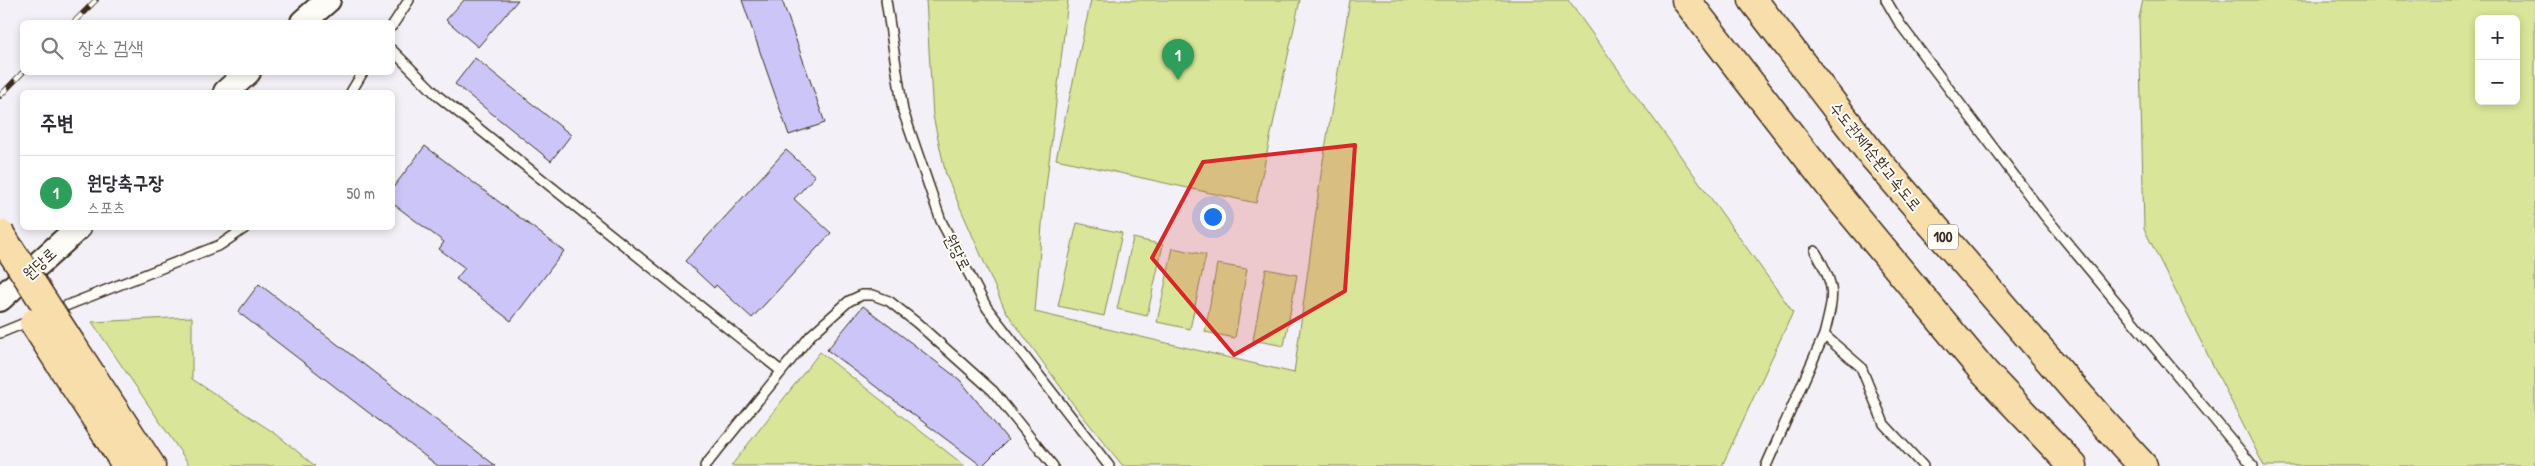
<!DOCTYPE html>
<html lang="ko">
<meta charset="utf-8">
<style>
body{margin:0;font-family:"Patrick Hand","Poor Story",sans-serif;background:#f2f2f3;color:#2b2b33}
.controls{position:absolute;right:15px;top:15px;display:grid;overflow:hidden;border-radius:8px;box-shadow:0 2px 8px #0003}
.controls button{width:45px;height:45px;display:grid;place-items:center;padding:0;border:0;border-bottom:1px solid #e1e1e2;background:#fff;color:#2b2b33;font:25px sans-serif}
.you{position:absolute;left:1212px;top:216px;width:18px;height:18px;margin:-12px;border:4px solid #fff;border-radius:50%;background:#1a73e8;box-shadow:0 0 0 8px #1a73e833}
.badge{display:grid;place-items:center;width:32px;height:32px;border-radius:50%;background:#0b8043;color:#fff;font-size:16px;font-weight:700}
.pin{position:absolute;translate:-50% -41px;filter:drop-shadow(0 1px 2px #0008)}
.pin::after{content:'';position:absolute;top:26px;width:18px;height:15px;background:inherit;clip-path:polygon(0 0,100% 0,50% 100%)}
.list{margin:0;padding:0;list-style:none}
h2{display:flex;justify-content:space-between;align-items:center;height:65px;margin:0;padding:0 20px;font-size:21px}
h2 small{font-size:16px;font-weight:400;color:#7c7c81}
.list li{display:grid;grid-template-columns:32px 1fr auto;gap:15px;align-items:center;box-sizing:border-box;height:75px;padding:0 20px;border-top:1px solid #e1e1e2}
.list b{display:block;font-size:19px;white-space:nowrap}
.list p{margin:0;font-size:16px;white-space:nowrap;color:#7c7c81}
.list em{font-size:16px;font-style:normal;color:#7c7c81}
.icon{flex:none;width:28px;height:28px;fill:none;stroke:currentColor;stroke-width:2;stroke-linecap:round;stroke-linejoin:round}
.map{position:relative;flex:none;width:2535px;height:466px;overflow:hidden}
.search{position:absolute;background:#fff;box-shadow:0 2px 8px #0003;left:20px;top:20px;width:375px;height:55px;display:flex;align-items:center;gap:12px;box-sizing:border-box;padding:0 18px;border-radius:8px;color:#7c7c81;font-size:19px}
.panel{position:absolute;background:#fff;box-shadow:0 2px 8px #0003;left:20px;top:90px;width:375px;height:140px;border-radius:8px}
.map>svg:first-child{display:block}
.green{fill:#d9e598;stroke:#8a885b;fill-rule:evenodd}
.building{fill:#ccc6f8;stroke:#3b2a1e}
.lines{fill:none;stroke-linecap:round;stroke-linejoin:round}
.service-casing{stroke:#3b2a1e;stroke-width:12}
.secondary-casing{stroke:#3b2a1e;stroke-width:28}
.trunk-casing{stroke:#3b2a1e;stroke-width:31}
.motorway-casing{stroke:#3b2a1e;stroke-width:31}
.service{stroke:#fdfcf7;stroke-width:9}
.secondary{stroke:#fdfcf7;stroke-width:24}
.trunk{stroke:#f8deab;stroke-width:28}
.motorway{stroke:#f8deab;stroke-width:28}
.rail-casing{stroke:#3b2a1e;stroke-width:5.5}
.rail{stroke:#fdfcf7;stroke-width:4;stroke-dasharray:11;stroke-linecap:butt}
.trunk-bridge-casing{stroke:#3b2a1e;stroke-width:31;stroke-linecap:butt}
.trunk-bridge{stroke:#f8deab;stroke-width:28}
.marked{fill:#d62828;fill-opacity:0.2;stroke:#d62828;stroke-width:4;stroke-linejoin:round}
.labels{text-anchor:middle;stroke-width:4;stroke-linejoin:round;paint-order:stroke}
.shield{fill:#fdfcf7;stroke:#75695f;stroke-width:1}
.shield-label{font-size:15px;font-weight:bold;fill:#3b2a1e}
.street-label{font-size:16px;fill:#3b2a1e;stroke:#fdfcf7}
</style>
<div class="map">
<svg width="2535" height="466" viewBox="0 0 2535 466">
<rect width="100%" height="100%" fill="#f3f1f7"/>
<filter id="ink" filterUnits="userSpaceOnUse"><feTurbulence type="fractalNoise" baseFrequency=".02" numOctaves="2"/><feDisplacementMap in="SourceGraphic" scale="10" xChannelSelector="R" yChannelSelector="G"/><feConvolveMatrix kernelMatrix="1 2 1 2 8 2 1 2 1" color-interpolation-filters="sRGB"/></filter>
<g filter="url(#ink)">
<path class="green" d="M926,0h142l-25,213 -8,99 259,61 28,-206 28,-167h218l225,312 -71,154h-599l-50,-62 -68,-94 -59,-135 -13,-59z
M1091,0h209l-44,203 -200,-44z
M2143,0h392v466h-271l-120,-237 -5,-211zM2479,19h37v82h-37z
M1077,223l45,10 -18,83 -46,-10z
M1133,238l30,7 -16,71 -30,-7z
M1173,248l33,7 -16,74 -33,-7z
M1217,264l30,5 -12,69 -30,-6z
M1266,269l31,6 -13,71 -31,-6z
M192,317v62l84,55 39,32h-125l-98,-144z
M820,352l145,114h-234z"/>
<path class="building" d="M464,0h54l-40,47 -32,-27z
M742,0h40l43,123 -36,12z
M475,58l96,77 -20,26 -96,-77z
M425,146l139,105 -53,70 -55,-42 9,-11 -26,-19 5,-7 -52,-39v-14z
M786,150l29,26 -21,23 37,34 -79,85 -36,-33 -2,3 -29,-27z
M259,284l237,182h-58l-200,-154z
M863,306l97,74 48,60 -26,26 -155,-116z"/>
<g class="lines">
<g class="service-casing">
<path id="service" d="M886,0l17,111 38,110 46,87 122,158
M1886,0l14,24 144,191 209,251
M392,26l17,-26
M392,50l46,46 343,275
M351,92l12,-20
M53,311l167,-66 25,-17
M0,333l32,-13
M1824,335l37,32 23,57 39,42
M705,466l106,-131 38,-34 13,-6h11l16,6 28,22 76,68 60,75
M1766,466l58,-131c10,-40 13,-47 -9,-84"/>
</g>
<g class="secondary-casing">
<path id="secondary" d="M303,22l25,-22
M226,92l22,-20
M0,299l78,-71"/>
</g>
<g class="trunk-casing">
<path id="trunk" d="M73,347l78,119
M59,362l68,104"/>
</g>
<g class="motorway-casing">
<path id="motorway" d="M1686,0l151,195 147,177 89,94
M1753,0l120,156 227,263 43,47"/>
</g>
<use href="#service" class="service"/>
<use href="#secondary" class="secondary"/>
<use href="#trunk" class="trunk"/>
<use href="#motorway" class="motorway"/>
<g class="rail-casing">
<path id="rail" d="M74,22l22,-22
M0,96l23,-24"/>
</g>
<use href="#rail" class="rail"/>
<g class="trunk-bridge-casing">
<path id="trunk-bridge" d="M0,234l73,113
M34,323l25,39"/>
</g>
<use href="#trunk-bridge" class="trunk-bridge"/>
</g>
</g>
<path class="marked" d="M1355,145l-10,146 -111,64 -82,-97 51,-96z"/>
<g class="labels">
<rect class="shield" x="1928" y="224.5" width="30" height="25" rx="4"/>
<g class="shield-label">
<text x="1943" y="242">100</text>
</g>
<g class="street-label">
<text transform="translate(1876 156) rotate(51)" y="6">수도권제1순환고속도로</text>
<text transform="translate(958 252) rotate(63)" y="6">원당로</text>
<text transform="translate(39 263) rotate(-42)" y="6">원당로</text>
</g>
</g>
</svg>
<div class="controls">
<button>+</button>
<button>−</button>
</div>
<div class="you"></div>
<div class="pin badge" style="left:1178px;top:80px;background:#2e9e5b">1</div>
<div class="search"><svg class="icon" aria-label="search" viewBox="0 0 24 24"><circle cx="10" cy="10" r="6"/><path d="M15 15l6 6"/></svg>장소 검색</div>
<section class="panel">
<h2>주변<small></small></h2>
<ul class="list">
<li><span class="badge" style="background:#2e9e5b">1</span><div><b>원당축구장</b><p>스포츠</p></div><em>50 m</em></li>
</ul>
</section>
</div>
